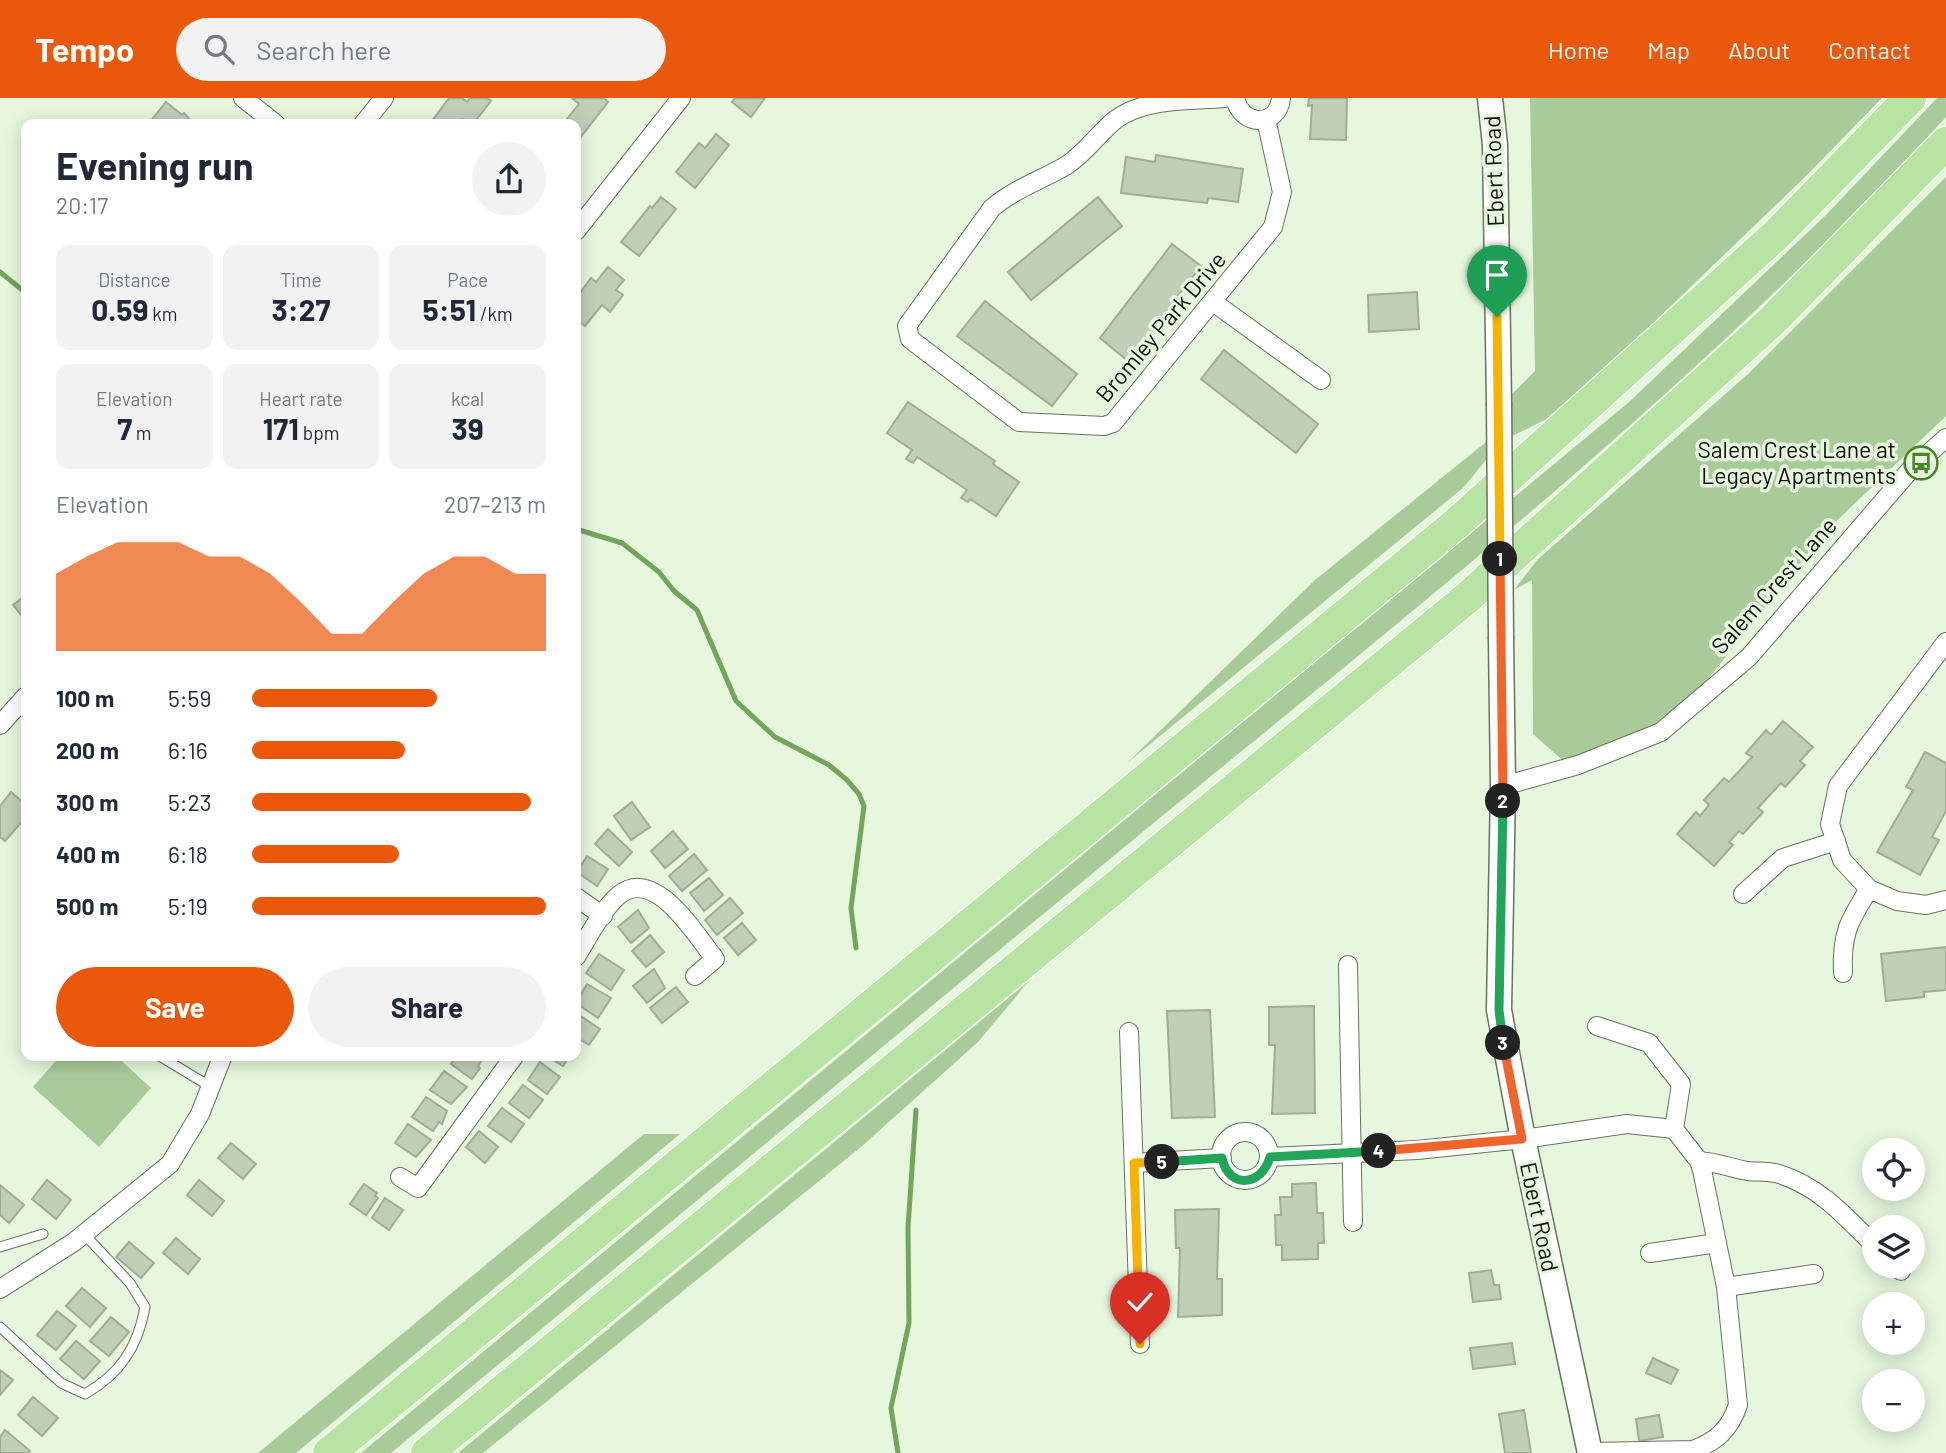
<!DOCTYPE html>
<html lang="en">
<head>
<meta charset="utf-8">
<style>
	:root { --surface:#fff; --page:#f2f2f3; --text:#1f2937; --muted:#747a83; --accent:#ea580c }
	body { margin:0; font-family:Barlow,sans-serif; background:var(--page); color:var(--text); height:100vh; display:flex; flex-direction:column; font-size:26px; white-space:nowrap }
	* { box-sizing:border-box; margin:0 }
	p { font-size:23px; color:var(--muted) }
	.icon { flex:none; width:38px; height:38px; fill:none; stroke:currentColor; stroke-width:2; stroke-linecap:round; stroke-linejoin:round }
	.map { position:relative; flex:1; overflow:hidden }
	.side { position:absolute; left:21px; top:21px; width:560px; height:942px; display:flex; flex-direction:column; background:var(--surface); border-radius:14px; box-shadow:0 4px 18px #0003 }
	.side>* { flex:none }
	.buttons { position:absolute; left:1862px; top:1040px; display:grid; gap:14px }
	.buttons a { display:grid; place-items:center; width:63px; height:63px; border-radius:50%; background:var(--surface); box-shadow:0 4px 18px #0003; font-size:35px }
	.pin { position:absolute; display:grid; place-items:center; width:60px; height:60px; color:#fff; margin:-72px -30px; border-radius:50% 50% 50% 0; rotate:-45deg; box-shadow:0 0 7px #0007 }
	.pin .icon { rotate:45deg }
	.km { position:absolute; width:35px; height:35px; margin:-18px; border-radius:50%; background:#222; color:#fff; font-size:19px; line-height:35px; text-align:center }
	.round { display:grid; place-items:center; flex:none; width:74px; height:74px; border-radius:37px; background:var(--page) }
	.head { display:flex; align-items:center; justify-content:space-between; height:119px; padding:0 35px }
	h1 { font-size:38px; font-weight:700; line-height:52px }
	.metrics { display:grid; grid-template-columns:repeat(3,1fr); gap:10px; height:119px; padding:7px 35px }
	.metrics div { display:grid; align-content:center; border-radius:14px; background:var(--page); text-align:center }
	.metrics b { font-size:30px; font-weight:700 }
	.metrics small { font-size:19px; font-weight:400 }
	.metrics p { font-size:19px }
	.chart { height:196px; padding:14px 35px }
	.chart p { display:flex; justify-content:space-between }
	.chart svg { width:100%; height:126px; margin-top:7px; fill:var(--accent); opacity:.7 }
	.cta { display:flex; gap:14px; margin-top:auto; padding:14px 35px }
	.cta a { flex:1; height:80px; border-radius:42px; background:var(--accent); color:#fff; font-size:28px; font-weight:700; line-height:80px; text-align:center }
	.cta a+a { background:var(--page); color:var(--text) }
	ul { padding:0 35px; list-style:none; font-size:23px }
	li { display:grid; grid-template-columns:112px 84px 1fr; align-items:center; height:52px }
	li i { height:18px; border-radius:9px; background:var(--accent) }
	header { display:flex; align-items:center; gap:42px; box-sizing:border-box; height:98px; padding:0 35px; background:var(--accent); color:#fff }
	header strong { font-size:33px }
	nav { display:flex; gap:38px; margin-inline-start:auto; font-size:24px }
	.search { width:490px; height:63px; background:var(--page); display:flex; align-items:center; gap:18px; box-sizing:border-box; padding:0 24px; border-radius:38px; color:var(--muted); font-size:26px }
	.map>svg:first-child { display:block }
	.green { fill:#a9cb9a }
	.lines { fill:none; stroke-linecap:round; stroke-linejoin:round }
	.stream { stroke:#73a55a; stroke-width:5 }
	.building { fill:#bfcfb8; stroke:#9eae97; stroke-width:2 }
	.lane-casing { stroke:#65745e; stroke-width:11 }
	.street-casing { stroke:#65745e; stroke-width:20 }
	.secondary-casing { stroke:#65745e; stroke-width:27 }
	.highway-casing { stroke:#fff; stroke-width:34 }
	.lane { stroke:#fff; stroke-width:9 }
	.street { stroke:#fff; stroke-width:18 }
	.secondary { stroke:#fff; stroke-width:24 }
	.highway { stroke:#b7e4a3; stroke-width:32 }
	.secondary-bridge-casing { stroke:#65745e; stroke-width:27; stroke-linecap:butt }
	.secondary-bridge { stroke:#fff; stroke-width:24 }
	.split-1-casing { stroke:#fff; stroke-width:14 }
	.split-2-casing { stroke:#fff; stroke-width:14 }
	.split-3-casing { stroke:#fff; stroke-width:14 }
	.split-4-casing { stroke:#fff; stroke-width:14 }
	.split-5-casing { stroke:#fff; stroke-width:14 }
	.split-6-casing { stroke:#fff; stroke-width:14 }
	.split-1 { stroke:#f5b400; stroke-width:9 }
	.split-2 { stroke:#f0652b; stroke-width:9 }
	.split-3 { stroke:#22a559; stroke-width:9 }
	.split-4 { stroke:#f0652b; stroke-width:9 }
	.split-5 { stroke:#22a559; stroke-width:9 }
	.split-6 { stroke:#f5b400; stroke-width:9 }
	.labels { text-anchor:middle; stroke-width:7; stroke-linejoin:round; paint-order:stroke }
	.street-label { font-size:23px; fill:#0b1109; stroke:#e6f7de }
	.poi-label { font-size:23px; fill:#0b1109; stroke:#e6f7de; text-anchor:end }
</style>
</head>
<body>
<header>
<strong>Tempo</strong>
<div class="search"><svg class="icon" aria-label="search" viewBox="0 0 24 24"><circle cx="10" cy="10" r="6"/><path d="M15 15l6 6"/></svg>Search here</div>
<nav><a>Home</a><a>Map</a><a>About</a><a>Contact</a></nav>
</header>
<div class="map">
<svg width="1946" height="1355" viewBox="0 0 1946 1355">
	<rect width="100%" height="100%" fill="#e6f7de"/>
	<g class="green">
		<path d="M1530,0H1882L1807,77L1622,255L1545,322L1512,338L1510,298L1535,273Z"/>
		<path d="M1937,0H1946V19C1714,273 1444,488 1178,705C915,921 654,1139 391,1355H361L1629,304L1826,117Z"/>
		<path d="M1946,79V318L1827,432L1696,596L1632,654L1584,674L1560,660L1533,636L1532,482L1514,492L1537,462L1748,276Z"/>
		<path d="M1486,344V362L1463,390L1127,665L1315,482Z"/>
		<path d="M1029,883L978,944L861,1049L483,1355H458Z"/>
		<path d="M61,957H115L151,990L99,1049L33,989Z"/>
		<path d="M644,1036H680L296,1355H258Z"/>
	</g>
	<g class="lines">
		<g class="stream">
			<path d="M0,174L26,195"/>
			<path d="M576,431L622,445L659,474L674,493L697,512L736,603L775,639L829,667L847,682L859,696L864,708L851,810L856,850"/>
			<path d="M898,1355L891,1310L909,1225L908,1129L916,1012"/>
		</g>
	</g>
	<g class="building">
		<path d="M449,0H462L467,4L470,0H487L491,3L473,26L463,21L459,26H437L432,23Z"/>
		<path d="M572,0H604L608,4L576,45V26H563L579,6Z"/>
		<path d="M735,0H765L751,19L732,4Z"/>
		<path d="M1309,0H1347L1346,42L1310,41L1312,7L1308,8Z"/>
		<path d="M166,4L182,17L184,15L194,26H154L150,24Z"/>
		<path d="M716,36L729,47L695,90L676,74L699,45L705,50Z"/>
		<path d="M1156,57L1243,71L1238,104L1208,100L1207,105L1121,95L1126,59L1155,64Z"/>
		<path d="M661,99L676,111L639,158L621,144L650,108L652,110Z"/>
		<path d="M1098,99L1122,128L1031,202L1008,174Z"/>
		<path d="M1172,146L1201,168L1128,263L1100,240Z"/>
		<path d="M608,169L624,182L616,192L623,197L610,214L602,207L585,228L576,221V200L591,180L596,184Z"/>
		<path d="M1417,194L1419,231L1369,234L1368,197Z"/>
		<path d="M985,203L1077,276L1052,308L957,238Z"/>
		<path d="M1224,252L1318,326L1296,355L1201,281Z"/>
		<path d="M908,304L995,363L993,366L1019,384L996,418L970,401L968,404L961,400L967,392L917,359L913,365L906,361L912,352L887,335Z"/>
		<path d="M26,497V523L13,507Z"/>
		<path d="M1783,623L1813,649L1800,663L1805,667L1785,689L1781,685L1758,710L1763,714L1743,736L1739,733L1729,744L1733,747L1714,768L1677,736L1696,714L1700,718L1709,707L1704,702L1724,680L1729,684L1752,659L1746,655L1766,632L1771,637Z"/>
		<path d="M1925,654L1946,665V713L1932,739L1939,742L1920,777L1877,754L1913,692L1906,689Z"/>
		<path d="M11,694L26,707V719L5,743L0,739V708Z"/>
		<path d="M632,704L650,729L631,742L614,718Z"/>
		<path d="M608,731L632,754L619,768L595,746Z"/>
		<path d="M673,733L688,751L665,770L651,753Z"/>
		<path d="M694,756L707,772L682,793L669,778Z"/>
		<path d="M587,758L608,771L597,788L577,774Z"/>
		<path d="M709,780L723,797L704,813L690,795Z"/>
		<path d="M730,800L743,815L717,837L705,822Z"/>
		<path d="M638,812L649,830L631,845L618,829Z"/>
		<path d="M742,825L756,842L738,857L724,840Z"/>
		<path d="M650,837L664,854L646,869L632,853Z"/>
		<path d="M1946,849V892L1924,894V899L1886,903L1881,856Z"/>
		<path d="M599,856L624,872L611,892L586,875Z"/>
		<path d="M654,871L665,890L647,905L633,888Z"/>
		<path d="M587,886L611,900L598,920L576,905Z"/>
		<path d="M676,889L688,904L662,925L650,910Z"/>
		<path d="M1314,908L1315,1015L1272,1016L1275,947H1269V909Z"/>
		<path d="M1210,912L1215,1019L1172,1020L1167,913Z"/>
		<path d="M576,915L600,931L589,947L576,939Z"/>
		<path d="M457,957H475L482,962L478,968L480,970L472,981L451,966Z"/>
		<path d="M546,957H570L563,968Z"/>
		<path d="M540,964L560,979L547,996L528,982Z"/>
		<path d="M444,973L467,989L451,1006L430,992Z"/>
		<path d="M523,987L543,1002L529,1020L509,1005Z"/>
		<path d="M426,999L447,1013L442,1026L439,1024L433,1033L412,1019Z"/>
		<path d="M502,1010L524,1026L511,1044L488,1028Z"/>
		<path d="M408,1026L431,1042L416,1059L395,1045Z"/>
		<path d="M479,1033L498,1049L485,1065L466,1049Z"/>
		<path d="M231,1045L256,1066L243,1081L218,1060Z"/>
		<path d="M47,1082L71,1102L56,1121L32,1101Z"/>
		<path d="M199,1082L224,1103L212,1118L187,1097Z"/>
		<path d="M1316,1085L1317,1115H1323L1324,1145H1318V1161L1282,1162V1147H1276L1275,1117H1281L1280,1099H1292V1086Z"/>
		<path d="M364,1086L377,1095L375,1098L378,1100L366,1117L350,1106Z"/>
		<path d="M0,1087L24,1107L9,1125L0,1117Z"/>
		<path d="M385,1100L403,1112L389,1132L372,1120Z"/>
		<path d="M1219,1111L1217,1181H1222V1217L1178,1219L1180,1150H1176L1175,1112Z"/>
		<path d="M176,1140L200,1161L188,1176L163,1155Z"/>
		<path d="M129,1144L154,1165L141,1180L116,1159Z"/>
		<path d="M1491,1172L1494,1187H1499L1501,1201L1473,1204L1469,1175Z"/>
		<path d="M82,1190L106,1210L90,1229L66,1208Z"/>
		<path d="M57,1213L76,1228L56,1252L37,1237Z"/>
		<path d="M111,1219L129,1234L109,1258L90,1243Z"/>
		<path d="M76,1243L100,1263L84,1281L60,1261Z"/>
		<path d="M1512,1245L1515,1266L1473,1271L1470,1250Z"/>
		<path d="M1653,1260L1678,1272L1671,1286L1646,1275Z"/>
		<path d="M0,1272L13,1282L0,1297Z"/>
		<path d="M33,1299L58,1320L42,1338L18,1317Z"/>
		<path d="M1524,1312L1531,1355H1505L1499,1316Z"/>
		<path d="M1659,1317L1663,1339L1639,1343L1636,1321Z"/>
		<path d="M5,1332L30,1353L29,1355H0V1339Z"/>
	</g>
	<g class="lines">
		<defs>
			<g id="lane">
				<path d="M158,957L211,989"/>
				<path d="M0,1149L43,1136"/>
				<path d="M0,1229L61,1285L85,1296C120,1276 138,1249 145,1209L130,1185L84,1136"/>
			</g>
			<g id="street">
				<path d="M243,0L276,26"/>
				<path d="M1225,0C1191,3 1143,0 1115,22C1098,36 1085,55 1067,67C1042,82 1014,91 992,110L907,228L910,241L1019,324L1104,328L1113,325L1273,129L1282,94L1266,21"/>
				<path d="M1235,0C1241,29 1278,30 1281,0"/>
				<path d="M363,26L384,0"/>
				<path d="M576,133L681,0"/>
				<path d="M1213,204L1321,282"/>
				<path d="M1946,544L1838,688L1830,726L1842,762L1869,791L1897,803L1926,807L1946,802"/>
				<path d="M0,627L26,598"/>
				<path d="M1503,688L1578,667L1661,634L1749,559L1911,371L1946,340"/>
				<path d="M1743,796L1783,760L1836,743"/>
				<path d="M576,799L603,818"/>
				<path d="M576,859C587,841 603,810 619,797C655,768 695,836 715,861L695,878"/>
				<path d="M1348,867L1353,1124"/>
				<path d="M1843,875C1841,836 1849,823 1869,791"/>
				<path d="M1597,928L1649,945L1681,986L1674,1031"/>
				<path d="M1129,934L1140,1246"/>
				<circle cx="1245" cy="1058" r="24"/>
				<path d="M1270,1059L1417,1052L1523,1041L1627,1026L1674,1031L1699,1063L1702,1072L1726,1189L1738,1307C1730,1331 1716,1344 1693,1352L1590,1354"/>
				<path d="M1699,1063C1716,1064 1731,1070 1747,1073C1757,1074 1769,1073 1779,1076C1819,1088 1846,1119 1874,1147"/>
				<path d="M1134,1065L1222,1060"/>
				<path d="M400,1079L418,1090L515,957"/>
				<path d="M1650,1155L1717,1145"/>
				<path d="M1895,1167L1901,1173"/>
				<path d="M1726,1189L1814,1176"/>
				<path d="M0,1191L74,1144L170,1066L200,1016L223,957"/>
			</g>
			<g id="secondary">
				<path d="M1490,0L1495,47L1499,305"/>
				<path d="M1501,541L1503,688L1499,912L1523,1041L1590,1355"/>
			</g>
			<g id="highway">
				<path d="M329,1355L1457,425L1776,137L1910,0"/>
				<path d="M427,1355L1467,500L1774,221L1946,45"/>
			</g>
		</defs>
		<use href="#lane" class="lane-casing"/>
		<use href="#street" class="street-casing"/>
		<use href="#secondary" class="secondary-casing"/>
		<use href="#highway" class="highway-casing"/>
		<use href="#lane" class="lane"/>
		<use href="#street" class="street"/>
		<use href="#secondary" class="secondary"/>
		<use href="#highway" class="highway"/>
		<defs>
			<path id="secondary-bridge" d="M1499,305L1501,541"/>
		</defs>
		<use href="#secondary-bridge" class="secondary-bridge-casing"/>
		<use href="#secondary-bridge" class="secondary-bridge"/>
	</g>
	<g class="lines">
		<defs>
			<path id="split-1" d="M1497,219L1500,461"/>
			<path id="split-2" d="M1500,461L1503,703"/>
			<path id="split-3" d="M1503,703L1499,912L1503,945"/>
			<path id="split-4" d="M1379,1053L1522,1041L1503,945"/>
			<path id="split-5" d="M1162,1064L1222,1060C1229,1092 1262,1088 1270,1059L1379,1053"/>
			<path id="split-6" d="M1140,1246L1134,1065L1162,1064"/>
		</defs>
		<use href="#split-1" class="split-1-casing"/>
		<use href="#split-2" class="split-2-casing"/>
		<use href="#split-3" class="split-3-casing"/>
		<use href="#split-4" class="split-4-casing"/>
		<use href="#split-5" class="split-5-casing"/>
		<use href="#split-6" class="split-6-casing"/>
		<use href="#split-1" class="split-1"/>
		<use href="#split-2" class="split-2"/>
		<use href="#split-3" class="split-3"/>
		<use href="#split-4" class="split-4"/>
		<use href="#split-5" class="split-5"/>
		<use href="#split-6" class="split-6"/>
	</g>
	<defs>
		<symbol id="bus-ring" viewBox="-11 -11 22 22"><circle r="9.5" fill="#e6f7de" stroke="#488524" stroke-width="1.5"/><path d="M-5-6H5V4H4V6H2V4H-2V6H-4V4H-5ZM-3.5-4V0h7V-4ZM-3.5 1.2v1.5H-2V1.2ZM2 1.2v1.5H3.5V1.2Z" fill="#488524"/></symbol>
	</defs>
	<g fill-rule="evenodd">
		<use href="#bus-ring" x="1902" y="346" width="38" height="38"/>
	</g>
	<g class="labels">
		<g class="street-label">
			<text transform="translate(1494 73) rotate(-92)" y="8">Ebert Road</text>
			<text transform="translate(1161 229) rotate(-50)" y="8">Bromley Park Drive</text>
			<text transform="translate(1774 488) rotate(-48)" y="8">Salem Crest Lane</text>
			<text transform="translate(1539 1119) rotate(78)" y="8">Ebert Road</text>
		</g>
		<g class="poi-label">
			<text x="1896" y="360">Salem Crest Lane at<tspan x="1896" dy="26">Legacy Apartments</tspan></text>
		</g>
	</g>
</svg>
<div class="buttons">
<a><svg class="icon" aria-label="locate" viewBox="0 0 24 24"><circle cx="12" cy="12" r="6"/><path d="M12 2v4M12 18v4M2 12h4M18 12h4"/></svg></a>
<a><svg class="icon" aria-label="layers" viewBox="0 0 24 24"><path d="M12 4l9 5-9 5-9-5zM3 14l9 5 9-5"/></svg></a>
<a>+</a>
<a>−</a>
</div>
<div class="pin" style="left:1497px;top:219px;background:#1e9e55"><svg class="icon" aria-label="arrive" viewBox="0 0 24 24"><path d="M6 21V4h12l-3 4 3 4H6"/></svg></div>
<div class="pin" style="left:1140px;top:1246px;background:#d93025"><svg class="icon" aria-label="check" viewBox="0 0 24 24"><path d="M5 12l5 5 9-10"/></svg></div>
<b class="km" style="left:1500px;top:461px">1</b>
<b class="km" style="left:1503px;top:703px">2</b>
<b class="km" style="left:1503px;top:945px">3</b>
<b class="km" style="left:1379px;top:1053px">4</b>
<b class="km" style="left:1162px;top:1064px">5</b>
<section class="side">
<div class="head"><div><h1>Evening run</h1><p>20:17</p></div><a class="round"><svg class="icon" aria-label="share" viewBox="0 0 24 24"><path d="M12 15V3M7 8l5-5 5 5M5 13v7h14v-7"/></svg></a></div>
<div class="metrics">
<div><p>Distance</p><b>0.59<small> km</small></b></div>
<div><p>Time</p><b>3:27</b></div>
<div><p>Pace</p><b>5:51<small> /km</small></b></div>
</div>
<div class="metrics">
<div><p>Elevation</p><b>7<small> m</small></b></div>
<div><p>Heart rate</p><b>171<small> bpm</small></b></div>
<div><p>kcal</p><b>39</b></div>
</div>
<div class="chart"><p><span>Elevation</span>207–213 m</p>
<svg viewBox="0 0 160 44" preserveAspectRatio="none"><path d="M0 44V17L10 11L20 6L30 6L40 6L50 11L60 11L70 17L80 27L90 38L100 38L110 27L120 17L130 11L140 11L150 17L160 17V44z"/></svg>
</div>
<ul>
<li><b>100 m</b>5:59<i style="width:63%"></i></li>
<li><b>200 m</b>6:16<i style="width:52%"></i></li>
<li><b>300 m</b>5:23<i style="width:95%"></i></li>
<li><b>400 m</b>6:18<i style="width:50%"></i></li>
<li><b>500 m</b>5:19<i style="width:100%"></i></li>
</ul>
<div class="cta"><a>Save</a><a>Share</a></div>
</section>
</div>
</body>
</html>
